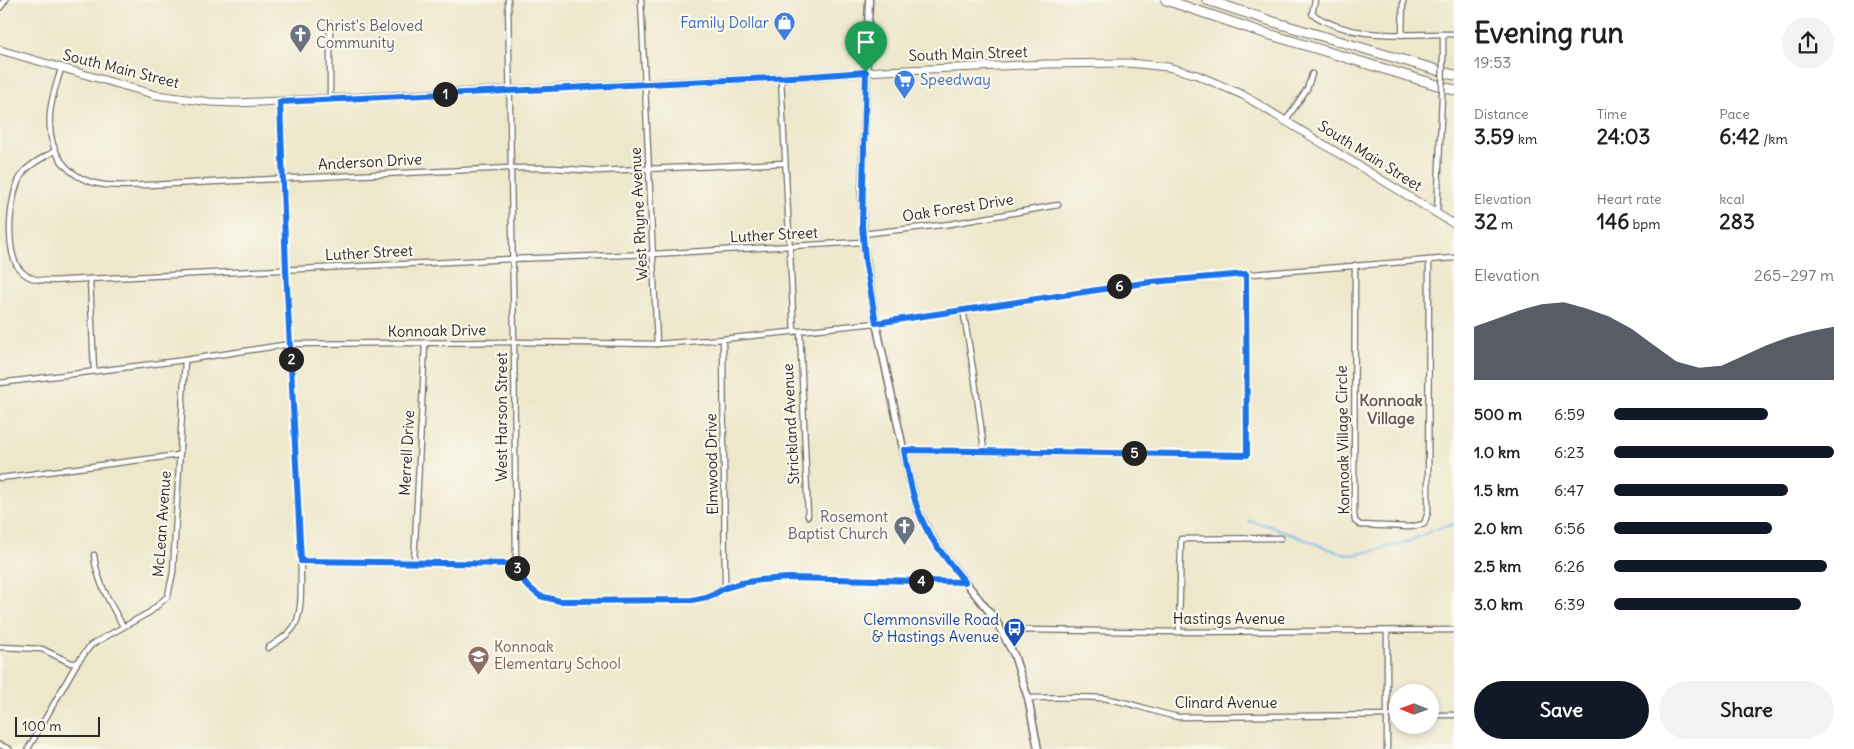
<!DOCTYPE html>
<html lang="en">
<head>
<meta charset="utf-8">
<style>
	:root { --surface:#fff; --page:#f2f2f2; --text:#202124; --muted:#757577; --accent:#111827 }
	body { margin:0; font-family:Delius,sans-serif; background:var(--page); color:var(--text); height:100vh; display:flex; flex-direction:column; font-size:19px; white-space:nowrap }
	* { box-sizing:border-box; margin:0 }
	p { font-size:16px; color:var(--muted) }
	.icon { flex:none; width:28px; height:28px; fill:none; stroke:currentColor; stroke-width:2; stroke-linecap:round; stroke-linejoin:round }
	.map { position:relative; flex:1; overflow:hidden }
	.panel { display:flex; flex-direction:column; background:var(--surface); width:400px }
	.panel>* { flex:none }
	.needle { width:32px; rotate:271deg }
	.controls { position:absolute; left:1389px; top:684px; display:grid; gap:10px }
	.controls a { display:grid; place-items:center; width:50px; height:50px; border-radius:50%; background:var(--surface); box-shadow:0 2px 8px #0003; font-size:25px }
	.scale { position:absolute; left:15px; bottom:12px; width:85px; box-sizing:border-box; padding-left:5px; border:2px solid #2b2b2b; border-top:0; font-size:14px; line-height:18px; white-space:nowrap; color:#2b2b2b; -webkit-text-stroke:4px #fbf7ec; paint-order:stroke }
	.pin { position:absolute; display:grid; place-items:center; width:42px; height:42px; color:#fff; margin:-51px -21px; border-radius:50% 50% 50% 0; rotate:-45deg; box-shadow:0 0 5px #0007 }
	.pin .icon { rotate:45deg }
	.km { position:absolute; width:25px; height:25px; margin:-12px; border-radius:50%; background:#222; color:#fff; font-size:14px; line-height:25px; text-align:center }
	.round { display:grid; place-items:center; flex:none; width:52px; height:52px; border-radius:26px; background:var(--page) }
	.head { display:flex; align-items:center; justify-content:space-between; height:85px; padding:0 20px }
	h1 { font-size:28px; font-weight:700; line-height:38px }
	.metrics { display:grid; grid-template-columns:repeat(3,1fr); gap:8px; height:85px; padding:5px 20px }
	.metrics div { display:grid; align-content:center }
	.metrics b { font-size:21px; font-weight:700 }
	.metrics small { font-size:14px; font-weight:400 }
	.metrics p { font-size:14px }
	.chart { height:140px; padding:10px 20px }
	.chart p { display:flex; justify-content:space-between }
	.chart svg { width:100%; height:90px; margin-top:5px; fill:var(--accent); opacity:.7 }
	.button { display:flex; gap:10px; margin-top:auto; padding:10px 20px }
	.button a { flex:1; height:58px; border-radius:30px; background:var(--accent); color:#fff; font-size:20px; font-weight:700; line-height:58px; text-align:center }
	.button a+a { background:var(--page); color:var(--text) }
	ul { padding:0 20px; list-style:none; font-size:16px }
	li { display:grid; grid-template-columns:80px 60px 1fr; align-items:center; height:38px }
	li i { height:12px; border-radius:6px; background:var(--accent) }
	main { display:flex; flex:1; min-height:0 }
	.map>svg:first-child { display:block }
	.lines { fill:none; stroke-linecap:round; stroke-linejoin:round }
	.stream { stroke:#79b9ed; stroke-width:2 }
	.minor-casing { stroke:#6f6d63; stroke-width:7 }
	.tertiary-casing { stroke:#6f6d63; stroke-width:8 }
	.secondary-casing { stroke:#6f6d63; stroke-width:9 }
	.primary-casing { stroke:#6f6d63; stroke-width:9 }
	.motorway-casing { stroke:#6f6d63; stroke-width:11 }
	.minor { stroke:#fff; stroke-width:4.5 }
	.tertiary { stroke:#fff; stroke-width:5.5 }
	.secondary { stroke:#fff; stroke-width:6 }
	.primary { stroke:#fff; stroke-width:7 }
	.motorway { stroke:#fff; stroke-width:9 }
	.minor-bridge-casing { stroke:#6f6d63; stroke-width:7; stroke-linecap:butt }
	.minor-bridge { stroke:#fff; stroke-width:4.5 }
	.route-casing { stroke:#fff; stroke-width:10 }
	.route { stroke:#1a73e8; stroke-width:6 }
	.labels { text-anchor:middle; stroke-width:4.5; stroke-linejoin:round; paint-order:stroke }
	.shop-label { font-size:15px; fill:#366cbe; stroke:#fbf7ec; text-anchor:end }
	.worship-label { font-size:15px; fill:#5b616d; stroke:#fbf7ec; text-anchor:start }
	.street-label { font-size:15px; fill:#2b2b2b; stroke:#fbf7ec }
	.transit-label { font-size:15px; fill:#164399; stroke:#fbf7ec; text-anchor:end }
	.education-label { font-size:15px; fill:#785e54; stroke:#fbf7ec; text-anchor:start }
	.neighbourhood-label { font-size:16px; font-weight:bold; fill:#6b5956; stroke:#fbf7ec }
</style>
</head>
<body>
<main>
<div class="map">
<svg width="1454" height="749" viewBox="0 0 1454 749">
	<rect width="100%" height="100%" fill="#fbf7ec"/>
	<filter id="ink" filterUnits="userSpaceOnUse"><feTurbulence type="fractalNoise" baseFrequency=".02" numOctaves="2"/><feDisplacementMap in="SourceGraphic" scale="10" xChannelSelector="R" yChannelSelector="G"/><feConvolveMatrix kernelMatrix="1 2 1 2 8 2 1 2 1" color-interpolation-filters="sRGB"/></filter>
	<filter id="wash" filterUnits="userSpaceOnUse"><feTurbulence type="fractalNoise" baseFrequency=".0096" numOctaves="4" result="noise"/><feDisplacementMap in="SourceGraphic" scale="20" xChannelSelector="R" yChannelSelector="G"/><feGaussianBlur stdDeviation="1.12" result="paint"/><feColorMatrix in="noise" values="0 0 0 0 0 0 0 0 0 0 0 0 0 0 0 0 0 1.4 0 .05"/><feComposite in="paint" operator="in"/></filter>
	<g filter="url(#wash)">
		<rect width="100%" height="100%" fill="#ede7cb"/>
		<g class="lines">
			<path class="stream" d="M1248,521L1270,526L1337,552L1354,555L1406,543L1433,530L1454,524"/>
		</g>
	</g>
	<g filter="url(#ink)">
		<g class="lines">
			<defs>
				<g id="minor">
					<path d="M508,0L514,342L516,564L526,585L540,596L560,601L692,600L711,596L725,588L742,583L760,580L788,578L965,582"/>
					<path d="M641,0L657,344"/>
					<path d="M1315,0L1312,14C1355,42 1406,33 1454,34"/>
					<path d="M1402,35L1403,0"/>
					<path d="M1443,60V34"/>
					<path d="M61,69C57,83 51,98 50,114C47,151 66,180 105,185C119,186 134,186 148,185L510,168H553L597,171L785,163"/>
					<path d="M781,78L794,332"/>
					<path d="M330,99V24"/>
					<path d="M1286,120L1307,89L1312,74"/>
					<path d="M54,151C44,158 30,163 23,173C9,191 3,256 22,272C34,283 52,281 67,280L511,259L653,254L863,242"/>
					<path d="M1437,214L1442,95"/>
					<path d="M862,234L950,224L1058,205"/>
					<path d="M1355,265L1354,514L1355,521L1360,525L1410,527L1424,524L1428,512L1429,260"/>
					<path d="M90,279L94,371"/>
					<path d="M963,309L975,381L984,450"/>
					<path d="M800,331L808,516"/>
					<path d="M723,339L725,588"/>
					<path d="M0,383L185,360L290,344L514,342L657,344L723,339L876,323L1151,282L1454,258"/>
					<path d="M904,451L1247,455L1246,274"/>
					<path d="M0,478L179,455"/>
					<path d="M94,555C97,582 110,603 123,626"/>
					<path d="M301,561L516,564"/>
					<path d="M414,563L425,344"/>
					<path d="M1387,631V749"/>
					<path d="M1179,632L1181,539L1281,538"/>
					<path d="M1005,637L1013,632L1025,630L1179,632L1454,630"/>
					<path d="M0,647L42,649L71,663H77"/>
					<path d="M268,648C276,642 287,637 293,628C304,614 300,579 301,561L286,269L280,102"/>
					<path d="M1028,698C1052,698 1078,696 1102,698C1128,701 1152,712 1178,717L1398,715"/>
					<path d="M1430,715H1454"/>
					<path d="M0,745L9,749"/>
					<path d="M28,749L77,663L91,645L150,612L168,596L173,572L185,360"/>
				</g>
				<path id="tertiary" d="M0,7L5,0"/>
				<path id="secondary" d="M869,0L862,194L863,242L876,323L909,476L917,508L929,533L943,554L995,619L1014,655L1028,698L1038,749"/>
				<path id="primary" d="M0,50L156,95L210,102L236,103L811,76L882,71L1047,64L1129,63L1168,67L1197,75L1243,95L1454,224"/>
				<g id="motorway">
					<path d="M1166,0L1258,31L1454,90"/>
					<path d="M1207,0L1274,22L1454,75"/>
				</g>
			</defs>
			<use href="#minor" class="minor-casing"/>
			<use href="#tertiary" class="tertiary-casing"/>
			<use href="#secondary" class="secondary-casing"/>
			<use href="#primary" class="primary-casing"/>
			<use href="#motorway" class="motorway-casing"/>
			<use href="#minor" class="minor"/>
			<use href="#tertiary" class="tertiary"/>
			<use href="#secondary" class="secondary"/>
			<use href="#primary" class="primary"/>
			<use href="#motorway" class="motorway"/>
			<defs>
				<path id="minor-bridge" d="M1442,95L1443,60"/>
			</defs>
			<use href="#minor-bridge" class="minor-bridge-casing"/>
			<use href="#minor-bridge" class="minor-bridge"/>
		</g>
	</g>
	<g class="lines" filter="url(#ink)">
		<defs>
			<path id="route" d="M866,72L862,225L865,259L876,323L1151,282L1246,274L1247,455L904,450C909,478 914,507 928,532C938,550 952,566 965,582L788,578L760,580L742,583L725,588L711,596L692,600L560,601L540,596L526,585L516,564L301,561L286,269L280,102L811,76Z"/>
		</defs>
		<use href="#route" class="route-casing"/>
		<use href="#route" class="route"/>
	</g>
	<defs>
		<symbol id="shop-pin" viewBox="-11 -11 22 30"><path d="M0 17L-7.5 6A9.5 9.5 0 1 1 7.5 6Z" fill="#3f7fe0" stroke="#fbf7ec"/><path d="M-5-2.5h2.3a2.7 3.5 0 0 1 5.4 0H5L5.5 6h-11ZM-1.5-2.5h3a1.5 2.3 0 0 0-3 0Z" fill="#fff"/></symbol>
		<symbol id="church-pin" viewBox="-11 -11 22 30"><path d="M0 17L-7.5 6A9.5 9.5 0 1 1 7.5 6Z" fill="#6b7280" stroke="#fbf7ec"/><path d="M-1.2-6h2.4v3.5h3.3v2.4h-3.3V6h-2.4V-.1h-3.3v-2.4h3.3Z" fill="#fff"/></symbol>
		<symbol id="supermarket-pin" viewBox="-11 -11 22 30"><path d="M0 17L-7.5 6A9.5 9.5 0 1 1 7.5 6Z" fill="#3f7fe0" stroke="#fbf7ec"/><path d="M-6-5.5h2.5l.6 2H6L4.5 2H-2.5L-4.4-4H-6ZM-1.5 3.2a1.3 1.3 0 1 0 .1 0ZM3 3.2a1.3 1.3 0 1 0 .1 0Z" fill="#fff"/></symbol>
		<symbol id="bus-pin" viewBox="-11 -11 22 30"><path d="M0 17L-7.5 6A9.5 9.5 0 1 1 7.5 6Z" fill="#1a4fb4" stroke="#fbf7ec"/><path d="M-5-6H5V4H4V6H2V4H-2V6H-4V4H-5ZM-3.5-4V0h7V-4ZM-3.5 1.2v1.5H-2V1.2ZM2 1.2v1.5H3.5V1.2Z" fill="#fff"/></symbol>
		<symbol id="school-pin" viewBox="-11 -11 22 30"><path d="M0 17L-7.5 6A9.5 9.5 0 1 1 7.5 6Z" fill="#8d6e63" stroke="#fbf7ec"/><path d="M0-5L7-2L0 1L-7-2ZM-4 1L0 2.5L4 1V4Q0 6-4 4Z" fill="#fff"/></symbol>
	</defs>
	<g fill-rule="evenodd">
		<use href="#shop-pin" x="772" y="10" width="25" height="34"/>
		<use href="#church-pin" x="288" y="22" width="25" height="34"/>
		<use href="#supermarket-pin" x="892" y="68" width="25" height="34"/>
		<use href="#church-pin" x="892" y="514" width="25" height="34"/>
		<use href="#bus-pin" x="1002" y="616" width="25" height="34"/>
		<use href="#school-pin" x="466" y="644" width="25" height="34"/>
	</g>
	<g class="labels">
		<g class="shop-label">
			<text x="769" y="28">Family Dollar</text>
			<text x="920" y="85" text-anchor="start">Speedway</text>
		</g>
		<g class="worship-label">
			<text x="316" y="31">Christ's Beloved<tspan x="316" dy="17">Community</tspan></text>
			<text x="888" y="522" text-anchor="end">Rosemont<tspan x="888" dy="17">Baptist Church</tspan></text>
		</g>
		<g class="street-label">
			<text transform="translate(968 54) rotate(-2)" y="5">South Main Street</text>
			<text transform="translate(121 69) rotate(14)" y="5">South Main Street</text>
			<text transform="translate(1370 156) rotate(32)" y="5">South Main Street</text>
			<text transform="translate(370 162) rotate(-3)" y="5">Anderson Drive</text>
			<text transform="translate(958 208) rotate(-9)" y="5">Oak Forest Drive</text>
			<text transform="translate(639 214) rotate(-93)" y="5">West Rhyne Avenue</text>
			<text transform="translate(774 235) rotate(-3)" y="5">Luther Street</text>
			<text transform="translate(369 253) rotate(-3)" y="5">Luther Street</text>
			<text transform="translate(437 331) rotate(-1)" y="5">Konnoak Drive</text>
			<text transform="translate(502 417) rotate(-90)" y="5">West Harson Street</text>
			<text transform="translate(791 424) rotate(-93)" y="5">Strickland Avenue</text>
			<text transform="translate(1343 440) rotate(-91)" y="5">Konnoak Village Circle</text>
			<text transform="translate(407 453) rotate(-87)" y="5">Merrell Drive</text>
			<text transform="translate(712 464) rotate(-91)" y="5">Elmwood Drive</text>
			<text transform="translate(162 524) rotate(-86)" y="5">McLean Avenue</text>
			<text x="1229" y="624">Hastings Avenue</text>
			<text x="1226" y="708">Clinard Avenue</text>
		</g>
		<g class="transit-label">
			<text x="999" y="625">Clemmonsville Road<tspan x="999" dy="17">&amp; Hastings Avenue</tspan></text>
		</g>
		<g class="education-label">
			<text x="494" y="652">Konnoak<tspan x="494" dy="17">Elementary School</tspan></text>
		</g>
		<g class="neighbourhood-label">
			<text x="1391" y="406">Konnoak<tspan x="1391" dy="18">Village</tspan></text>
		</g>
	</g>
</svg>
<div class="controls">
<a><svg class="needle" viewBox="-14 -14 28 28"><path d="M0-13l5 13h-10z" fill="#e53935"/><path d="M0 13l5-13h-10z" fill="#757577"/></svg></a>
</div>
<div class="scale">100 m</div>
<div class="pin" style="left:866px;top:72px;background:#1e9e55"><svg class="icon" aria-label="arrive" viewBox="0 0 24 24"><path d="M6 21V4h12l-3 4 3 4H6"/></svg></div>
<b class="km" style="left:445px;top:94px">1</b>
<b class="km" style="left:291px;top:359px">2</b>
<b class="km" style="left:517px;top:568px">3</b>
<b class="km" style="left:921px;top:581px">4</b>
<b class="km" style="left:1134px;top:453px">5</b>
<b class="km" style="left:1119px;top:286px">6</b>
</div>
<section class="panel">
<div class="head"><div><h1>Evening run</h1><p>19:53</p></div><a class="round"><svg class="icon" aria-label="share" viewBox="0 0 24 24"><path d="M12 15V3M7 8l5-5 5 5M5 13v7h14v-7"/></svg></a></div>
<div class="metrics">
<div><p>Distance</p><b>3.59<small> km</small></b></div>
<div><p>Time</p><b>24:03</b></div>
<div><p>Pace</p><b>6:42<small> /km</small></b></div>
</div>
<div class="metrics">
<div><p>Elevation</p><b>32<small> m</small></b></div>
<div><p>Heart rate</p><b>146<small> bpm</small></b></div>
<div><p>kcal</p><b>283</b></div>
</div>
<div class="chart"><p><span>Elevation</span>265–297 m</p>
<svg viewBox="0 0 160 44" preserveAspectRatio="none"><path d="M0 44V18L10 14L20 10L30 7L40 6L50 9L60 13L70 19L80 27L90 35L100 38L110 37L120 32L130 27L140 23L150 20L160 18V44z"/></svg>
</div>
<ul>
<li><b>500 m</b>6:59<i style="width:70%"></i></li>
<li><b>1.0 km</b>6:23<i style="width:100%"></i></li>
<li><b>1.5 km</b>6:47<i style="width:79%"></i></li>
<li><b>2.0 km</b>6:56<i style="width:72%"></i></li>
<li><b>2.5 km</b>6:26<i style="width:97%"></i></li>
<li><b>3.0 km</b>6:39<i style="width:85%"></i></li>
</ul>
<div class="button"><a>Save</a><a>Share</a></div>
</section>
</main>
</body>
</html>
